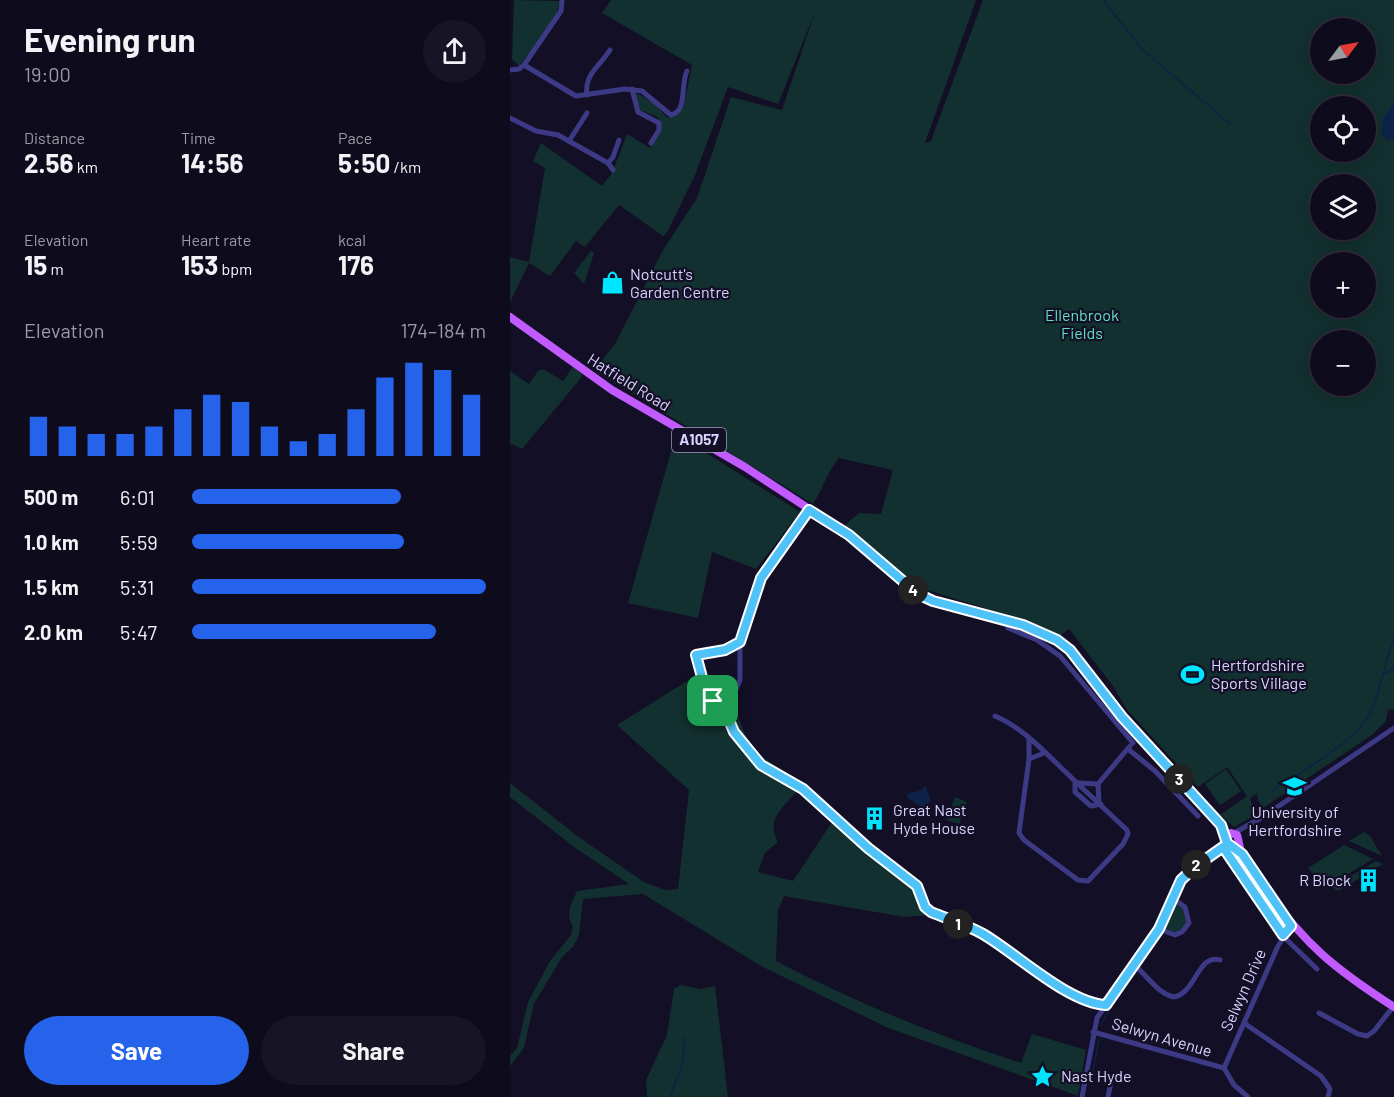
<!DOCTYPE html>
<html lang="en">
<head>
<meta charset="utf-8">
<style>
	:root { --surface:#0e0b1c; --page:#171425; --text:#f1f3f6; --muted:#9b9ba3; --line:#2e2b3b; --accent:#2563eb }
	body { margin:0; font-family:Barlow,sans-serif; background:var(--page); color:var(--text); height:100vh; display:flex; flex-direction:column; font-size:22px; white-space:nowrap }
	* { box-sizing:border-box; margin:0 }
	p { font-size:20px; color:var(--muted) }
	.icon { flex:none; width:33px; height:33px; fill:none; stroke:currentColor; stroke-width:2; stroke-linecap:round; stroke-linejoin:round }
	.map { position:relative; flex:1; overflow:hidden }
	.panel { display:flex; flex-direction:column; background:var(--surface); width:510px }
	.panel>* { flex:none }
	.needle { width:39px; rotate:58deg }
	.fabs { position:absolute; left:800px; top:18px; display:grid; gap:12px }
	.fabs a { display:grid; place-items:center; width:66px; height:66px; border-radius:50%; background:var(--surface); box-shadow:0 3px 15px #0003,0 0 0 2px var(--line); font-size:30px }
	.pin { position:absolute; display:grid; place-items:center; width:51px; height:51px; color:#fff; margin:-26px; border-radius:12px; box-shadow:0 3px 9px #0006 }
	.km { position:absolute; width:30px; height:30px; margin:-15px; border-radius:50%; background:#222; color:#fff; font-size:16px; line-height:30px; text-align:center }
	.round { display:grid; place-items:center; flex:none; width:63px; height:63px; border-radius:32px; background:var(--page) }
	.summary { display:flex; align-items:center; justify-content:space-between; height:102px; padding:0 24px }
	h1 { font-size:33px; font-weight:700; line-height:45px }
	.stats { display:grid; grid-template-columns:repeat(3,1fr); gap:9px; height:102px; padding:6px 24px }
	.stats div { display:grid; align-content:center }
	.stats b { font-size:26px; font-weight:700 }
	.stats small { font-size:16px; font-weight:400 }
	.stats p { font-size:16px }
	.chart { height:168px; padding:12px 24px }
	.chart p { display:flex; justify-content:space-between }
	.chart svg { width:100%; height:108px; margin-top:6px; stroke:var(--accent); stroke-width:6 }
	.action { display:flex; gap:12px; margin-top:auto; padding:12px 24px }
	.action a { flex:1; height:69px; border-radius:36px; background:var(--accent); color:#fff; font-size:24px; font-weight:700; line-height:69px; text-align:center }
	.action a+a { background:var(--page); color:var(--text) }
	ul { padding:0 24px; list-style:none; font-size:20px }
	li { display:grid; grid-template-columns:96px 72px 1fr; align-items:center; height:45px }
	li i { height:15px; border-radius:8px; background:var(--accent) }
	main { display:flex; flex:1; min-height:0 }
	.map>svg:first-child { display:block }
	.green { fill:#12302f; fill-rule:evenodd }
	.water { fill:#0c2248 }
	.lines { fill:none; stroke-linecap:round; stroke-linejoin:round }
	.stream { stroke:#0c2248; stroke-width:1.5 }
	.street { stroke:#3d3a85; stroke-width:5 }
	.primary { stroke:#c25bff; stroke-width:8 }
	.route-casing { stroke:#fff; stroke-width:12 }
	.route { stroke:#4fc3f7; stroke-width:8 }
	.labels { text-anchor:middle; stroke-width:4.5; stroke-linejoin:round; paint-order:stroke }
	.shield { fill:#130f26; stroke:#9e99be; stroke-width:1.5 }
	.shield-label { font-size:15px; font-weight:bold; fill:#d9d4ff }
	.poi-label { font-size:16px; fill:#d9d4ff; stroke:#130f26; text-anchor:start }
	.park-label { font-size:16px; fill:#5fe0c0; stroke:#130f26 }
	.street-label { font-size:16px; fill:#d9d4ff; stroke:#130f26 }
</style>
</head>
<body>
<main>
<section class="panel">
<div class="summary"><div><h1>Evening run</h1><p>19:00</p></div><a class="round"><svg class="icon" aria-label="share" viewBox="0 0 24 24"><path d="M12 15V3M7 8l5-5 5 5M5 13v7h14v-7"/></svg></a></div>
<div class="stats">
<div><p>Distance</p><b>2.56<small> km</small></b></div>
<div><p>Time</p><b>14:56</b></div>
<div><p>Pace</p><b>5:50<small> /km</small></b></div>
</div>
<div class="stats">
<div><p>Elevation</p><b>15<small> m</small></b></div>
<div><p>Heart rate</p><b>153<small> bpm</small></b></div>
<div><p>kcal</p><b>176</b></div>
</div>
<div class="chart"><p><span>Elevation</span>174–184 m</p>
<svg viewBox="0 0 160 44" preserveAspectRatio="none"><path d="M5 44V28M15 44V32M25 44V35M35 44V35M45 44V32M55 44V25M65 44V19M75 44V22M85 44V32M95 44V38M105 44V35M115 44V25M125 44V12M135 44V6M145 44V9M155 44V19"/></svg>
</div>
<ul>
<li><b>500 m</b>6:01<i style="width:71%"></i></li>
<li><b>1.0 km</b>5:59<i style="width:72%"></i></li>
<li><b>1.5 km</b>5:31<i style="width:100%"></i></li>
<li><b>2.0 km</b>5:47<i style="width:83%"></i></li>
</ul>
<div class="action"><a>Save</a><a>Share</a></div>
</section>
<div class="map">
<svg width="884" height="1097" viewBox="0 0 884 1097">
	<rect width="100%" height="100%" fill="#130f26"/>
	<g class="green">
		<path d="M4,0L49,1C49,23 22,49 9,66L2,59Z"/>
		<path d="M101,0H466L415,143L421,141L473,0H884V709L878,710L876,721L862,735L753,808L748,800L747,793L740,798L745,815L724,827L710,815L737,796L717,767L688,787L617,710L603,686L559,629L550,636L518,622L411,588L334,526L349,513L371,514L383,470L329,458C317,472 313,489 303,504L84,370L105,344L153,250L187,198L221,97L272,110L305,12L268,104L218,87L185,175L157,233L153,236L109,205L75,247L66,241L40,276L19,263L0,302V257L19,262L35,168L23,161L31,143L92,186L102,173L117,134L140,148L151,130L148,117L130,110L125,95L129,94L143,103L158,118L169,114L174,105L182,65L92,13ZM810,28H855V74H810ZM810,106H855V152H810ZM810,184H855V230H810ZM810,262H855V308H810ZM810,340H855V386H810Z"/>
		<path d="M81,251L84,253L74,284L64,273Z"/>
		<path d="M63,367L72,374L71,378L12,449L0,443V371L19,384L28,371L33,369L53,381Z"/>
		<path d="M166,434L290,512L246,569L202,552L188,618L118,603Z"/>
		<path d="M177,681L190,684L205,717L224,707L239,744L254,758L292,783C281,804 253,815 268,842L255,853L248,872L283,881L324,819L355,850L405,888L420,915L394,917L274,896L268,910L266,961C344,1002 428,1036 511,1063L522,1034L576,1050L568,1096L376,1027L251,966L133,894L73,899L69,935L63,947L52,957L24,1004L14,1048L0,1066V1056L7,1048L18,1002L40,961L61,935L63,927C55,914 61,904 67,891L119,884L64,847L0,797V783L70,838L134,882L155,890L168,889L179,790L107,725Z"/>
		<path d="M716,769L731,791L710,805L695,784Z"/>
		<path d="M445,797L457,802L449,824L437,820Z"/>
		<path d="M854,832L860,836L872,856L839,841Z"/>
		<path d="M834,845L863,859L815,888L798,868Z"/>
		<path d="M866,861L873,864L828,891L822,887Z"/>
		<path d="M662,898L672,904L679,923L669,933L649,929Z"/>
		<path d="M171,985L190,989L205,986L218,1097H137L136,1080L157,1035L164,989Z"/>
	</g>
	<g class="water">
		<path d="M884,102V139L878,140L872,135V121Z"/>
		<path d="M415,785L421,801L413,808L398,798L397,794L412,790Z"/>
	</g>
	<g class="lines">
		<g class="stream">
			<path d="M593,0L632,49L720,124"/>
			<path d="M873,673L879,672L884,666"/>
			<path d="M759,793C789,772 852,740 864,705C872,683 875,660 884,638"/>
			<path d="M722,855L730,860"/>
			<path d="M668,893L681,873"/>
			<path d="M655,929L664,903"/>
			<path d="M648,938L651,933"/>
			<path d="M640,949L646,940"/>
			<path d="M633,958L638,951"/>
			<path d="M618,981L622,975"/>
			<path d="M615,987L617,983"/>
			<path d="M609,995L614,988"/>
			<path d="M605,1001L608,996"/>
			<path d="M591,1025L603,1003"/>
			<path d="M581,1081L589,1039"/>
			<path d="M160,1097L172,1065L175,1037"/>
		</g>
		<g class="street">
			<path d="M14,65L66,96L115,89L132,91L161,115C178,111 170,85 177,71"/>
			<path d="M0,70L9,69L14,65L51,11L52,0"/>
			<path d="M122,89L128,112L149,123V130L141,143"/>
			<path d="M77,95C74,74 90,66 100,50"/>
			<path d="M0,118L26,131L48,135L98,163L103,170"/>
			<path d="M59,141L77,113"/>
			<path d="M98,163L103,157L109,140"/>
			<path d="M299,510L251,578L230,642V680L216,713L224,732L251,765L293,789L358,848L407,886L415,907L421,912C438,919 457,925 473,934C507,954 557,1003 596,1005"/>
			<path d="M497,620L498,628L527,640L550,656L623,743"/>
			<path d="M216,713C198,696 192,679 186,655L215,650L230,642"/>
			<path d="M485,716C516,729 541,759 565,781L567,783L617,830L618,834L613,844L578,881L568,880L514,840L509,833L519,759L534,753"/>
			<path d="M519,740V759"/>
			<path d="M618,749L645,771L688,816"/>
			<path d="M565,781V792L581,806L591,804"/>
			<path d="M568,783L588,784"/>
			<path d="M589,802L588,784L620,746"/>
			<path d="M724,833L751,818L884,728"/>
			<path d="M713,847L777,940L807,969"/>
			<path d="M649,929L665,935L672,932L679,923L675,907L662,898"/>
			<path d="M624,965C637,975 648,994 664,997C686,993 688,953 710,960"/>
			<path d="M809,1013L848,1034L857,1036L864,1031L883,1007"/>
			<path d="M734,1023L811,1076L820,1089L818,1097"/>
			<path d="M583,1032L714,1068"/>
			<path d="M714,1068L768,946L781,926"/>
			<path d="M714,1068L724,1085L738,1097"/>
			<path d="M572,1097L587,1018L649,929L658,906L674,875L719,845"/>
			<path d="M598,1097L602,1077"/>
		</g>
		<g class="primary">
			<path d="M0,317L102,390L235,467L339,535L408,594L423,601L513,625L547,640L560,650L612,717L706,820L717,836V843L732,854"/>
			<path d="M717,836L721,833L727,835C729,841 729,846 731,852C736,864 746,876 754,887C795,945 825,969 884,1007"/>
		</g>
	</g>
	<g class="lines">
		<defs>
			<path id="route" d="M299,510L339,535L408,594L423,601L513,625L547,640L560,650L612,717L711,825L717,843L732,854L781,926L773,935L713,847L686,866L671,880L649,929L596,1005C558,1003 507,954 473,934C457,925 438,919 421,912L415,907L407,886L358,848L293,789L251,765L224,732L216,713L203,701L193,681L186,655L215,650L230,642L251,578Z"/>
		</defs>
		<use href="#route" class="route-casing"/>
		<use href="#route" class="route"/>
	</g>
	<defs>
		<symbol id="shop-bare" viewBox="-9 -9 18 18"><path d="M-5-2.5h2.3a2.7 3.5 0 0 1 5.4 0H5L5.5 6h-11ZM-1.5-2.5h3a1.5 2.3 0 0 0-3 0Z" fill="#00e5ff" stroke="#130f26" stroke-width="2.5" paint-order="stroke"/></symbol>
		<symbol id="stadium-bare" viewBox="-9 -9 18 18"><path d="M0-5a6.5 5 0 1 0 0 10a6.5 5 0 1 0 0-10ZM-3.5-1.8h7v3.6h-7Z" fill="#00e5ff" stroke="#130f26" stroke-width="2.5" paint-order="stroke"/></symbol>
		<symbol id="university-bare" viewBox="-9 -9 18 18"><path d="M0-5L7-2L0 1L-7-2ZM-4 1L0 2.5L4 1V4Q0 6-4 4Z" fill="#00e5ff" stroke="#130f26" stroke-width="2.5" paint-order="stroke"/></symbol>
		<symbol id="building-bare" viewBox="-9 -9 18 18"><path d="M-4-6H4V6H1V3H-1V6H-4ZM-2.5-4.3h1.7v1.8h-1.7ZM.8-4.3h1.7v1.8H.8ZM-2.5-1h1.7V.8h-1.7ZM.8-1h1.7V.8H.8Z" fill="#00e5ff" stroke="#130f26" stroke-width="2.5" paint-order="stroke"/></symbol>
		<symbol id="sight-bare" viewBox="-9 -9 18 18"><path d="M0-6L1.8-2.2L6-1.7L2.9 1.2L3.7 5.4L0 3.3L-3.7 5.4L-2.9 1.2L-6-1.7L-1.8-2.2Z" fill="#00e5ff" stroke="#130f26" stroke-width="2.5" paint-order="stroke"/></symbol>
	</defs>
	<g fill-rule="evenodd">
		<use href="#shop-bare" x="86" y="266" width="33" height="33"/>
		<use href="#stadium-bare" x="666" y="658" width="33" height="33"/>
		<use href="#university-bare" x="768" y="770" width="33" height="33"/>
		<use href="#building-bare" x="348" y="802" width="33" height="33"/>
		<use href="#building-bare" x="842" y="864" width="33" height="33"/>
		<use href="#sight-bare" x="516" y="1060" width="33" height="33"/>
	</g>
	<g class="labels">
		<rect class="shield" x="162" y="428" width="54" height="24" rx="4.5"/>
		<g class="shield-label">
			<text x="189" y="445">A1057</text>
		</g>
		<g class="poi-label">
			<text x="120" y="280">Notcutt's<tspan x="120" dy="18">Garden Centre</tspan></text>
			<text x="701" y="671">Hertfordshire<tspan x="701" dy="18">Sports Village</tspan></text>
			<text x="383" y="816">Great Nast<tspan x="383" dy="18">Hyde House</tspan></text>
			<text x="785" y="818" text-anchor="middle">University of<tspan x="785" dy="18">Hertfordshire</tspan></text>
			<text x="841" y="886" text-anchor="end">R Block</text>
			<text x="551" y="1082">Nast Hyde</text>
		</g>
		<g class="park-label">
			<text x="572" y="321">Ellenbrook<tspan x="572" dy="18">Fields</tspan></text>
		</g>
		<g class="street-label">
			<text transform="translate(119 382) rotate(32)" y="6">Hatfield Road</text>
			<text transform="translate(733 990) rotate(-66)" y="6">Selwyn Drive</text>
			<text transform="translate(652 1037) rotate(16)" y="6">Selwyn Avenue</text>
		</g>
	</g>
</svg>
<div class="fabs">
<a><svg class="needle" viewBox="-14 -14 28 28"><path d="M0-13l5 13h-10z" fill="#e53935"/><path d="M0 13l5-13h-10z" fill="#9b9ba3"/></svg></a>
<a><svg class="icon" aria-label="locate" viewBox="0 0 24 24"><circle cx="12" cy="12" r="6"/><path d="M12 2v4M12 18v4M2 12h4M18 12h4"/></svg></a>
<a><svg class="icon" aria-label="layers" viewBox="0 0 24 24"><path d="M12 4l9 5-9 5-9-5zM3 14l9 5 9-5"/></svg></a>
<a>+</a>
<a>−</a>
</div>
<div class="pin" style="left:203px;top:701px;background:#1e9e55"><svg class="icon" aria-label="arrive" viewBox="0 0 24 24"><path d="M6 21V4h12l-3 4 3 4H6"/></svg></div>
<b class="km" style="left:448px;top:924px">1</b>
<b class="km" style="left:686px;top:865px">2</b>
<b class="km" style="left:669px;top:779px">3</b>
<b class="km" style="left:403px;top:590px">4</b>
</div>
</main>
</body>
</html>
